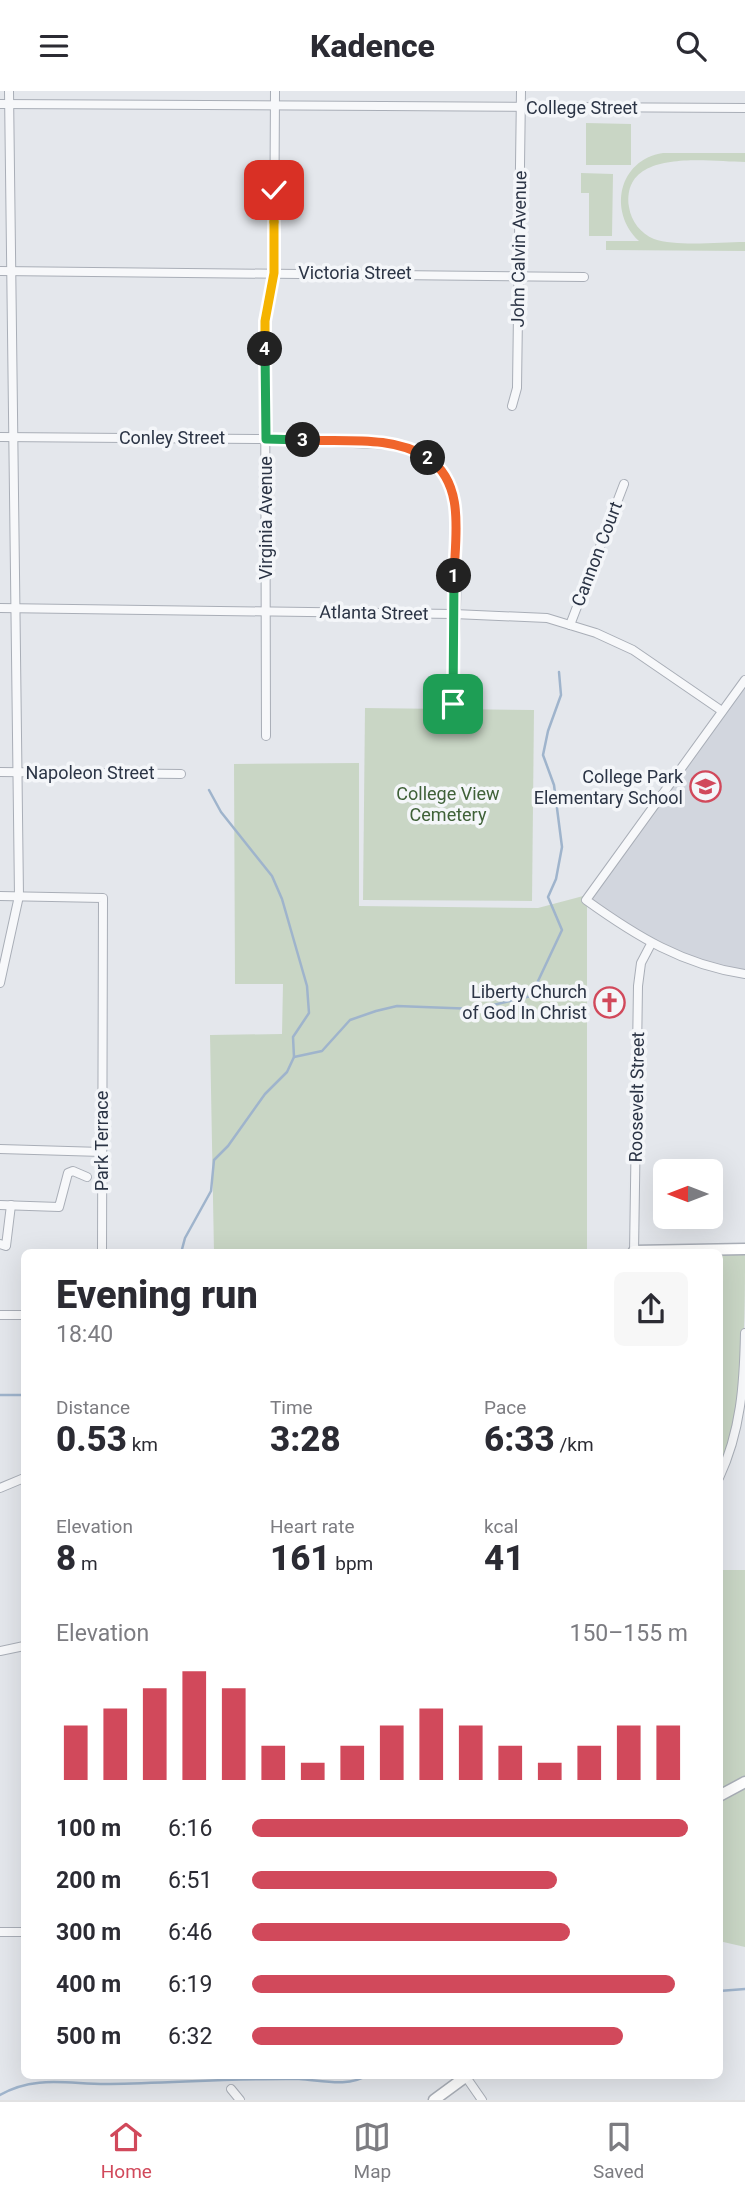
<!DOCTYPE html>
<html lang="en">
<head>
<meta charset="utf-8">
<style>
	:root { --surface:#fff; --page:#f7f7f7; --text:#2b2b33; --muted:#7c7c81; --line:#e1e1e2; --accent:#d1495b }
	body { margin:0; font-family:Roboto,sans-serif; background:var(--page); color:var(--text); height:100vh; display:flex; flex-direction:column; font-size:26px; white-space:nowrap }
	* { box-sizing:border-box; margin:0 }
	p { font-size:23px; color:var(--muted) }
	.icon { flex:none; width:38px; height:38px; fill:none; stroke:currentColor; stroke-width:2; stroke-linecap:round; stroke-linejoin:round }
	.map { position:relative; flex:1; overflow:hidden }
	.panel { position:absolute; left:21px; top:1158px; width:702px; height:830px; display:flex; flex-direction:column; background:var(--surface); border-radius:10px; box-shadow:0 7px 28px #0002 }
	.panel>* { flex:none }
	.needle { width:46px; rotate:270deg }
	.tools { position:absolute; left:653px; top:1068px; display:grid; gap:14px }
	.tools a { display:grid; place-items:center; width:70px; height:70px; border-radius:10px; background:var(--surface); box-shadow:0 7px 28px #0002; font-size:35px }
	.pin { position:absolute; display:grid; place-items:center; width:60px; height:60px; color:#fff; margin:-30px; border-radius:14px; box-shadow:0 4px 10px #0006 }
	.km { position:absolute; width:35px; height:35px; margin:-18px; border-radius:50%; background:#222; color:#fff; font-size:19px; line-height:35px; text-align:center }
	.round { display:grid; place-items:center; flex:none; width:74px; height:74px; border-radius:10px; background:var(--page) }
	.head { display:flex; align-items:center; justify-content:space-between; height:119px; padding:0 35px }
	h1 { font-size:38px; font-weight:800; line-height:52px }
	.stats { display:grid; grid-template-columns:repeat(3,1fr); gap:10px; height:119px; padding:7px 35px }
	.stats div { display:grid; align-content:center }
	.stats b { font-size:35px; font-weight:800 }
	.stats small { font-size:19px; font-weight:400 }
	.stats p { font-size:19px }
	.chart { height:196px; padding:14px 35px }
	.chart p { display:flex; justify-content:space-between }
	.chart svg { width:100%; height:126px; margin-top:7px; stroke:var(--accent); stroke-width:6 }
	ul { padding:0 35px; list-style:none; font-size:23px }
	li { display:grid; grid-template-columns:112px 84px 1fr; align-items:center; height:52px }
	li i { height:18px; border-radius:9px; background:var(--accent) }
	header { display:flex; justify-content:space-between; align-items:center; height:91px; padding:0 35px; background:var(--surface); font-size:32px; font-weight:800 }
	.tabs { display:flex; justify-content:space-around; align-items:center; height:98px; border-top:2px solid var(--line); background:var(--surface); font-size:19px; color:var(--muted) }
	.tabs a { display:grid; justify-items:center; gap:4px }
	.tabs .active { color:var(--accent) }
	.map>svg:first-child { display:block }
	.built { fill:#d2d6de }
	.green { fill:#c9d6c5 }
	.lines { fill:none; stroke-linecap:round; stroke-linejoin:round }
	.stream { stroke:#9fb4cc; stroke-width:2.5 }
	.street-casing { stroke:#a9aeb7; stroke-width:10 }
	.secondary-casing { stroke:#a9aeb7; stroke-width:13 }
	.street { stroke:#f7f8fa; stroke-width:8 }
	.secondary { stroke:#fff; stroke-width:10 }
	.split-1-casing { stroke:#fff; stroke-width:14 }
	.split-2-casing { stroke:#fff; stroke-width:14 }
	.split-3-casing { stroke:#fff; stroke-width:14 }
	.split-4-casing { stroke:#fff; stroke-width:14 }
	.split-5-casing { stroke:#fff; stroke-width:14 }
	.split-6-casing { stroke:#fff; stroke-width:14 }
	.split-1 { stroke:#22a559; stroke-width:9 }
	.split-2 { stroke:#f0652b; stroke-width:9 }
	.split-3 { stroke:#f0652b; stroke-width:9 }
	.split-4 { stroke:#22a559; stroke-width:9 }
	.split-5 { stroke:#f5b400; stroke-width:9 }
	.split-6 { stroke:#f5b400; stroke-width:9 }
	.labels { text-anchor:middle; stroke-width:7; stroke-linejoin:round; paint-order:stroke }
	.street-label { font-size:18px; fill:#2b3445; stroke:#f4f6f9 }
	.poi-label { font-size:18px; fill:#2b3445; stroke:#f4f6f9; text-anchor:end }
	.park-label { font-size:18px; fill:#3f6138; stroke:#f4f6f9 }
</style>
</head>
<body>
<header><svg class="icon" aria-label="menu" viewBox="0 0 24 24"><path d="M4 6h16M4 12h16M4 18h16"/></svg>Kadence<svg class="icon" aria-label="search" viewBox="0 0 24 24"><circle cx="10" cy="10" r="6"/><path d="M15 15l6 6"/></svg></header>
<div class="map">
<svg width="745" height="2009" viewBox="0 0 745 2009">
	<rect width="100%" height="100%" fill="#e4e7ec"/>
	<path class="built" d="M745,588V881L677,864L632,840L587,804Z"/>
	<g class="green">
		<path d="M586,32L631,33V74H586Z"/>
		<path d="M663,62H745V71C709,71 621,56 629,116C631,130 641,143 654,148C677,156 720,151 745,151V160L606,159V150H639C608,121 618,69 663,62Z"/>
		<path d="M581,82L613,83L612,145H589V102H581Z"/>
		<path d="M365,617L534,619L532,810L363,809Z"/>
		<path d="M359,672V815L538,817L587,804V1162H214L210,944L282,943L283,893H235L234,673Z"/>
		<path d="M745,1161C745,1234 745,1311 719,1380V1162Z"/>
		<path d="M719,1479H745V1856L719,1850Z"/>
	</g>
	<g class="lines">
		<g class="stream">
			<path d="M294,966L322,960L350,929L376,920L397,915L476,918L531,905L562,839L548,806L556,788L562,756L554,694L543,664L548,640L561,604L559,581"/>
			<path d="M181,1162L185,1147L211,1100L214,1069L228,1055L265,1003L287,981L294,966L293,946L309,922L307,895L282,808L272,785L221,721L209,699"/>
			<path d="M0,1304H24"/>
			<path d="M719,1900L745,1898"/>
			<path d="M0,2004C36,1983 72,1994 110,1993C173,1992 236,1987 299,1988C320,1989 349,1997 367,1984"/>
		</g>
		<defs>
			<g id="street">
				<path d="M0,13L745,17"/>
				<path d="M0,180L584,186"/>
				<path d="M512,315L517,297L521,0"/>
				<path d="M0,346L266,348L397,354C418,360 436,369 448,389C464,419 453,570 453,613"/>
				<path d="M0,517L454,523L547,527L596,542L633,559L722,620"/>
				<path d="M570,534L624,393"/>
				<path d="M745,589L586,809C636,845 683,874 745,883"/>
				<path d="M266,645L265,230L274,182L275,0"/>
				<path d="M0,681L181,683"/>
				<path d="M0,805L103,807L102,1162"/>
				<path d="M0,892L19,805L9,0"/>
				<path d="M0,1058L102,1061"/>
				<path d="M0,1114L59,1116L68,1082L73,1080L87,1086"/>
				<path d="M0,1153L6,1155L11,1114"/>
				<path d="M634,1162L638,895L641,872L651,853"/>
				<path d="M0,1224H24"/>
				<path d="M719,1387C741,1340 744,1293 745,1242"/>
				<path d="M0,1397L24,1387"/>
				<path d="M0,1560L24,1555"/>
				<path d="M0,1841H24"/>
				<path d="M466,1986L482,2009"/>
				<path d="M231,1998L240,2009"/>
			</g>
			<g id="secondary">
				<path d="M634,1160L745,1158"/>
				<path d="M719,1705L745,1691"/>
				<path d="M434,2009L468,1984"/>
			</g>
		</defs>
		<use href="#street" class="street-casing"/>
		<use href="#secondary" class="secondary-casing"/>
		<use href="#street" class="street"/>
		<use href="#secondary" class="secondary"/>
	</g>
	<g class="lines">
		<defs>
			<path id="split-1" d="M453,613L454,485"/>
			<path id="split-2" d="M428,367C466,393 455,446 454,485"/>
			<path id="split-3" d="M303,349C342,351 394,344 428,367"/>
			<path id="split-4" d="M265,258L266,348L303,349"/>
			<path id="split-5" d="M265,258V230L274,182V131"/>
			<path id="split-6" d="M274,131V99"/>
		</defs>
		<use href="#split-1" class="split-1-casing"/>
		<use href="#split-2" class="split-2-casing"/>
		<use href="#split-3" class="split-3-casing"/>
		<use href="#split-4" class="split-4-casing"/>
		<use href="#split-5" class="split-5-casing"/>
		<use href="#split-6" class="split-6-casing"/>
		<use href="#split-1" class="split-1"/>
		<use href="#split-2" class="split-2"/>
		<use href="#split-3" class="split-3"/>
		<use href="#split-4" class="split-4"/>
		<use href="#split-5" class="split-5"/>
		<use href="#split-6" class="split-6"/>
	</g>
	<defs>
		<symbol id="school-ring" viewBox="-11 -11 22 22"><circle r="9.5" fill="#f4f6f9" stroke="#d1495b" stroke-width="1.5"/><path d="M0-5L7-2L0 1L-7-2ZM-4 1L0 2.5L4 1V4Q0 6-4 4Z" fill="#d1495b"/></symbol>
		<symbol id="church-ring" viewBox="-11 -11 22 22"><circle r="9.5" fill="#f4f6f9" stroke="#d1495b" stroke-width="1.5"/><path d="M-1.2-6h2.4v3.5h3.3v2.4h-3.3V6h-2.4V-.1h-3.3v-2.4h3.3Z" fill="#d1495b"/></symbol>
	</defs>
	<g fill-rule="evenodd">
		<use href="#school-ring" x="688" y="678" width="35" height="35"/>
		<use href="#church-ring" x="592" y="894" width="35" height="35"/>
	</g>
	<g class="labels">
		<g class="street-label">
			<text x="582" y="23">College Street</text>
			<text transform="translate(519 158) rotate(-89)" y="6">John Calvin Avenue</text>
			<text x="355" y="188">Victoria Street</text>
			<text x="172" y="353">Conley Street</text>
			<text transform="translate(266 427) rotate(-90)" y="6">Virginia Avenue</text>
			<text transform="translate(597 463) rotate(-69)" y="6">Cannon Court</text>
			<text transform="translate(374 522) rotate(1)" y="6">Atlanta Street</text>
			<text x="90" y="688">Napoleon Street</text>
			<text transform="translate(637 1006) rotate(-89)" y="6">Roosevelt Street</text>
			<text transform="translate(102 1050) rotate(-90)" y="6">Park Terrace</text>
		</g>
		<g class="poi-label">
			<text x="683" y="692">College Park<tspan x="683" dy="21">Elementary School</tspan></text>
			<text x="587" y="907">Liberty Church<tspan x="587" dy="21">of God In Christ</tspan></text>
		</g>
		<g class="park-label">
			<text x="448" y="709">College View<tspan x="448" dy="21">Cemetery</tspan></text>
		</g>
	</g>
</svg>
<div class="tools">
<a><svg class="needle" viewBox="-14 -14 28 28"><path d="M0-13l5 13h-10z" fill="#e53935"/><path d="M0 13l5-13h-10z" fill="#7c7c81"/></svg></a>
</div>
<div class="pin" style="left:453px;top:613px;background:#1e9e55"><svg class="icon" aria-label="arrive" viewBox="0 0 24 24"><path d="M6 21V4h12l-3 4 3 4H6"/></svg></div>
<div class="pin" style="left:274px;top:99px;background:#d93025"><svg class="icon" aria-label="check" viewBox="0 0 24 24"><path d="M5 12l5 5 9-10"/></svg></div>
<b class="km" style="left:454px;top:485px">1</b>
<b class="km" style="left:428px;top:367px">2</b>
<b class="km" style="left:303px;top:349px">3</b>
<b class="km" style="left:265px;top:258px">4</b>
<section class="panel">
<div class="head"><div><h1>Evening run</h1><p>18:40</p></div><a class="round"><svg class="icon" aria-label="share" viewBox="0 0 24 24"><path d="M12 15V3M7 8l5-5 5 5M5 13v7h14v-7"/></svg></a></div>
<div class="stats">
<div><p>Distance</p><b>0.53<small> km</small></b></div>
<div><p>Time</p><b>3:28</b></div>
<div><p>Pace</p><b>6:33<small> /km</small></b></div>
</div>
<div class="stats">
<div><p>Elevation</p><b>8<small> m</small></b></div>
<div><p>Heart rate</p><b>161<small> bpm</small></b></div>
<div><p>kcal</p><b>41</b></div>
</div>
<div class="chart"><p><span>Elevation</span>150–155 m</p>
<svg viewBox="0 0 160 44" preserveAspectRatio="none"><path d="M5 44V25M15 44V19M25 44V12M35 44V6M45 44V12M55 44V32M65 44V38M75 44V32M85 44V25M95 44V19M105 44V25M115 44V32M125 44V38M135 44V32M145 44V25M155 44V25"/></svg>
</div>
<ul>
<li><b>100 m</b>6:16<i style="width:100%"></i></li>
<li><b>200 m</b>6:51<i style="width:70%"></i></li>
<li><b>300 m</b>6:46<i style="width:73%"></i></li>
<li><b>400 m</b>6:19<i style="width:97%"></i></li>
<li><b>500 m</b>6:32<i style="width:85%"></i></li>
</ul>
</section>
</div>
<nav class="tabs">
<a class="active"><svg class="icon" aria-label="home" viewBox="0 0 24 24"><path d="M3 11l9-7 9 7M6 9v11h12V9"/></svg>Home</a>
<a><svg class="icon" aria-label="map" viewBox="0 0 24 24"><path d="M3 6l6-2 6 2 6-2v14l-6 2-6-2-6 2zM9 4v14M15 6v14"/></svg>Map</a>
<a><svg class="icon" aria-label="saved" viewBox="0 0 24 24"><path d="M7 4h10v16l-5-4-5 4z"/></svg>Saved</a>
</nav>
</body>
</html>
